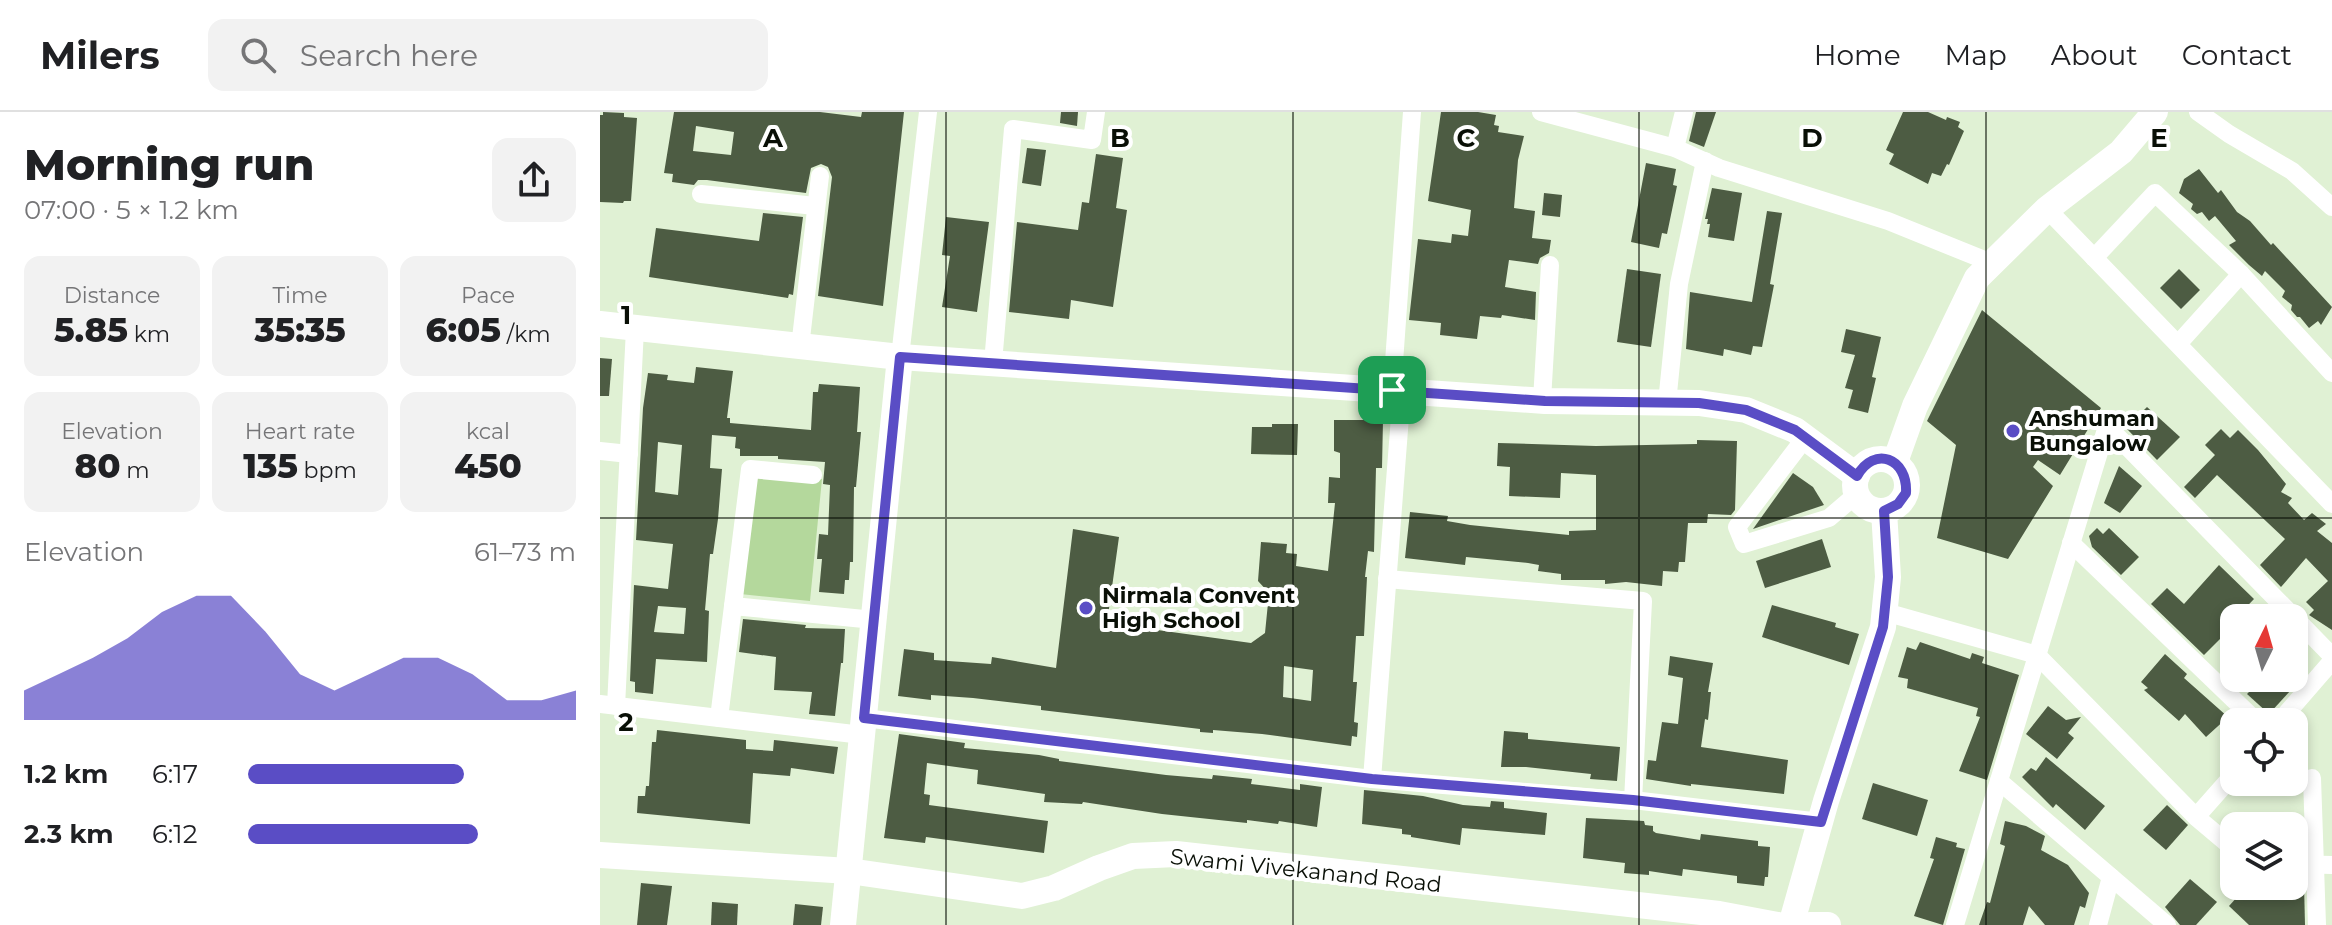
<!DOCTYPE html>
<html lang="en">
<head>
<meta charset="utf-8">
<style>
	:root { --surface:#fff; --page:#f2f2f2; --text:#202124; --muted:#757577; --line:#e0e0e0; --accent:#5a4dc5 }
	body { margin:0; font-family:Montserrat,sans-serif; background:var(--page); color:var(--text); height:100vh; display:flex; flex-direction:column; font-size:30px; white-space:nowrap }
	* { box-sizing:border-box; margin:0 }
	p { font-size:26px; color:var(--muted) }
	.icon { flex:none; width:44px; height:44px; fill:none; stroke:currentColor; stroke-width:2; stroke-linecap:round; stroke-linejoin:round }
	.map { position:relative; flex:1; overflow:hidden }
	.side { display:flex; flex-direction:column; background:var(--surface); width:600px }
	.side>* { flex:none }
	.needle { width:52px; rotate:5deg }
	.controls { position:absolute; left:1620px; top:492px; display:grid; gap:16px }
	.controls a { display:grid; place-items:center; width:88px; height:88px; border-radius:16px; background:var(--surface); box-shadow:0 4px 12px #0003; font-size:40px }
	.pin { position:absolute; display:grid; place-items:center; width:68px; height:68px; color:#fff; margin:-34px; border-radius:16px; box-shadow:0 4px 12px #0006 }
	.round { display:grid; place-items:center; flex:none; width:84px; height:84px; border-radius:16px; background:var(--page) }
	.overview { display:flex; align-items:center; justify-content:space-between; height:136px; padding:0 24px }
	h1 { font-size:44px; font-weight:800; line-height:60px }
	.metrics { display:grid; grid-template-columns:repeat(3,1fr); gap:12px; height:136px; padding:8px 24px }
	.metrics div { display:grid; align-content:center; border-radius:16px; background:var(--page); text-align:center }
	.metrics b { font-size:34px; font-weight:800 }
	.metrics small { font-size:22px; font-weight:400 }
	.metrics p { font-size:22px }
	.chart { height:224px; padding:16px 24px }
	.chart p { display:flex; justify-content:space-between }
	.chart svg { width:100%; height:144px; margin-top:8px; fill:var(--accent); opacity:.7 }
	ul { padding:0 24px; list-style:none; font-size:26px }
	li { display:grid; grid-template-columns:128px 96px 1fr; align-items:center; height:60px }
	li i { height:20px; border-radius:10px; background:var(--accent) }
	header { display:flex; align-items:center; gap:48px; box-sizing:border-box; height:112px; padding:0 40px; background:var(--surface); border-bottom:2px solid var(--line) }
	header strong { font-size:38px }
	nav { display:flex; gap:44px; margin-inline-start:auto; font-size:28px }
	.search { width:560px; height:72px; background:var(--page); display:flex; align-items:center; gap:20px; box-sizing:border-box; padding:0 28px; border-radius:16px; color:var(--muted); font-size:30px }
	main { display:flex; flex:1; min-height:0 }
	.map>svg:first-child { display:block }
	.green { fill:#b4d89c }
	.building { fill:#4d5c43; fill-rule:evenodd }
	.lines { fill:none; stroke-linecap:round; stroke-linejoin:round }
	.street { stroke:#fff; stroke-width:18 }
	.secondary { stroke:#fff; stroke-width:26 }
	.route-casing { stroke:#fff; stroke-width:16 }
	.route { stroke:#5a4dc5; stroke-width:10 }
	.grid { fill:none; stroke:#090f06; stroke-width:2; stroke-opacity:0.55 }
	.poi-dot { fill:#5a4dc5; stroke:#fff; stroke-width:3 }
	.labels { text-anchor:middle; stroke-width:8; stroke-linejoin:round; paint-order:stroke }
	.poi-label { font-size:22px; font-weight:bold; fill:#090f06; stroke:#fff; text-anchor:start }
	.street-label { font-size:22px; fill:#090f06; stroke:#fff }
	.grid-label { font-size:26px; text-anchor:middle; font-weight:bold; fill:#090f06; stroke:#fff; stroke-width:8; stroke-linejoin:round; paint-order:stroke }
</style>
</head>
<body>
<header>
<strong>Milers</strong>
<div class="search"><svg class="icon" aria-label="search" viewBox="0 0 24 24"><circle cx="10" cy="10" r="6"/><path d="M15 15l6 6"/></svg>Search here</div>
<nav><a>Home</a><a>Map</a><a>About</a><a>Contact</a></nav>
</header>
<main>
<section class="side">
<div class="overview"><div><h1>Morning run</h1><p>07:00 · 5 × 1.2 km</p></div><a class="round"><svg class="icon" aria-label="share" viewBox="0 0 24 24"><path d="M12 15V3M7 8l5-5 5 5M5 13v7h14v-7"/></svg></a></div>
<div class="metrics">
<div><p>Distance</p><b>5.85<small> km</small></b></div>
<div><p>Time</p><b>35:35</b></div>
<div><p>Pace</p><b>6:05<small> /km</small></b></div>
</div>
<div class="metrics">
<div><p>Elevation</p><b>80<small> m</small></b></div>
<div><p>Heart rate</p><b>135<small> bpm</small></b></div>
<div><p>kcal</p><b>450</b></div>
</div>
<div class="chart"><p><span>Elevation</span>61–73 m</p>
<svg viewBox="0 0 160 44" preserveAspectRatio="none"><path d="M0 44V35L10 30L20 25L30 19L40 11L50 6L60 6L70 17L80 30L90 35L100 30L110 25L120 25L130 30L140 38L150 38L160 35V44z"/></svg>
</div>
<ul>
<li><b>1.2 km</b>6:17<i style="width:66%"></i></li>
<li><b>2.3 km</b>6:12<i style="width:70%"></i></li>
</ul>
</section>
<div class="map">
<svg width="1732" height="813" viewBox="0 0 1732 813">
	<rect width="100%" height="100%" fill="#e0f1d4"/>
	<path class="green" d="M151,360L222,367L210,489L140,482Z"/>
	<g class="building">
		<path d="M3,0L24,1V5L37,6L31,89H24L23,91L0,90V3H3Z"/>
		<path d="M74,0H220L261,5L262,0H304L283,194L218,184L232,65L228,55L221,52L211,56L206,81L107,68H98L94,73L72,70L73,62L64,61ZM96,14L134,20L131,43L93,39Z"/>
		<path d="M461,0H478L477,14L460,11Z"/>
		<path d="M841,0H878L896,3L894,13L899,14L898,20L924,24L918,48L914,96L935,99L932,126L951,128L949,141L940,146L938,152L909,148L905,175L936,180L935,208L902,203L901,206L880,204L877,227L840,223L841,211L809,208L818,127L851,131L852,122L868,124L871,98L828,89Z"/>
		<path d="M1096,0H1116L1104,35L1089,29Z"/>
		<path d="M1303,0H1328L1346,8L1347,5L1360,10L1358,15L1364,19L1349,53L1347,52L1341,64L1332,61L1328,72L1289,52L1294,42L1286,38Z"/>
		<path d="M427,36L446,38L441,74L422,71Z"/>
		<path d="M496,42L523,46L516,96L527,98L513,195L471,188L469,207L409,200L417,110L478,118L482,90L489,91Z"/>
		<path d="M1046,51L1076,57L1073,73L1077,74L1067,122L1062,121L1059,136L1031,130Z"/>
		<path d="M1599,57L1618,81L1621,78L1637,100L1650,109L1671,133L1673,131L1732,195L1721,213L1718,209L1709,216L1700,205H1697L1691,198L1692,193L1682,185L1685,179L1665,159L1662,164L1649,153L1629,133L1636,129L1615,104L1609,109L1602,100L1597,102L1591,97L1593,92L1579,81L1584,67Z"/>
		<path d="M1112,76L1142,81L1134,129L1108,125L1110,112H1107L1108,107H1105Z"/>
		<path d="M944,81L962,83L960,105L942,103Z"/>
		<path d="M1167,99L1182,101L1170,172L1174,173L1162,235L1153,234L1151,243L1124,237L1123,244L1086,237L1090,180L1152,190Z"/>
		<path d="M163,101L203,105L193,183L189,182L188,186L49,165L56,116L159,129Z"/>
		<path d="M346,105L389,110L377,200L342,195L350,144L342,143Z"/>
		<path d="M1027,157L1061,162L1051,235L1017,230Z"/>
		<path d="M1579,157L1600,178L1581,197L1560,176Z"/>
		<path d="M1382,198L1501,296L1460,363L1438,348L1433,355L1453,374L1408,447L1337,426L1356,333L1327,309Z"/>
		<path d="M1246,217L1281,225L1272,265L1276,266L1268,301L1248,296L1253,278L1245,276L1255,243L1241,240Z"/>
		<path d="M0,246L12,247L9,284H0Z"/>
		<path d="M96,255L133,259L127,306H130V311L211,318L213,280H218L219,272L260,275L257,320H261L256,375H254L253,450H250L249,468H245L244,482L219,480L222,447H217L219,422L228,423L230,373L223,372L225,350L178,347V344H140V337L135,336L136,325L112,323L110,356L122,357L118,407L113,442H110L105,498L109,499L107,550L56,547L53,582L35,580V570L30,569L34,473L68,477L73,432L36,428L43,296L48,261L68,263L67,268L94,271ZM58,330L82,333L78,383L55,380ZM58,494L86,496L84,522L54,520Z"/>
		<path d="M1547,295L1580,325L1557,348L1526,316Z"/>
		<path d="M734,308H783L782,356H776L774,440L768,439L765,465H767L764,524H756L753,570H757L754,610L758,611L757,625L752,624L751,634L662,622L613,618V621L600,620V617L441,598V594L373,586L331,583V588L298,584L304,537L334,541V548L391,552L392,545L456,556L473,417L519,425L507,511L651,531L665,521L669,481L658,469L661,430L687,432L686,441L697,442L696,454L728,459L735,391H728L729,365L740,366V341L734,339ZM684,554L713,558L711,589L683,585Z"/>
		<path d="M672,312H698L697,343L651,342L652,315H672Z"/>
		<path d="M1621,317L1630,326L1638,318L1658,338L1686,372L1681,380L1692,386L1688,391L1704,408L1712,401L1726,412L1717,419L1732,431V518L1709,503L1714,498L1706,490L1728,469L1706,446L1681,475L1660,453L1685,427L1617,363L1595,386L1584,375L1615,343L1605,333Z"/>
		<path d="M1097,328L1137,329L1135,398L1131,403L1108,402L1107,411H1088L1085,450H1079L1078,460L1063,459L1062,474L1026,470L1005,472V468H961V462L938,459L939,453L928,451L866,445L865,453L805,446L810,400L848,404L847,409L870,413L969,423V419L996,418V363L961,361L960,386L909,384L910,355L897,354L898,331L996,334L1097,332Z"/>
		<path d="M1519,354L1542,374L1520,401L1504,391Z"/>
		<path d="M1193,361L1213,375L1224,393L1153,417Z"/>
		<path d="M1497,416L1503,422L1509,416L1539,445L1521,463L1492,435L1489,424Z"/>
		<path d="M1222,427L1231,455L1165,476L1156,449Z"/>
		<path d="M1619,453L1654,487L1624,518L1626,521L1604,543L1551,492L1567,476L1584,492Z"/>
		<path d="M1172,493L1236,511L1235,515L1259,522L1249,553L1162,525Z"/>
		<path d="M143,507L206,513L205,516L245,517L243,551H241L235,604L209,602L212,580L174,578L176,545L139,540Z"/>
		<path d="M1320,530L1370,547L1372,541L1384,545L1382,551L1419,563L1387,668L1359,659L1380,605L1376,604L1378,596L1307,576L1308,567L1298,565L1307,535L1316,538Z"/>
		<path d="M1565,542L1587,562L1584,566L1628,605L1606,625L1585,602L1579,609L1544,578L1548,576L1541,570Z"/>
		<path d="M1070,544L1113,551L1108,580H1111L1108,608L1105,607L1101,635L1188,648L1184,682L1091,672V674L1046,667L1048,648L1056,649L1062,610L1078,612L1083,566L1068,563Z"/>
		<path d="M1663,566H1676L1690,579L1669,602L1647,582Z"/>
		<path d="M1448,594L1466,608L1481,605L1468,621L1474,626L1457,647L1426,622Z"/>
		<path d="M57,618L146,628V637L173,639L174,628L238,635L234,662L191,656L190,664L153,661L150,712L37,701L38,684H45L46,674H49L52,630H56Z"/>
		<path d="M904,619L928,621V627L1020,635L1017,669L990,667L991,662L926,655H901Z"/>
		<path d="M299,622L365,631L364,636L439,643L459,647V649L566,663L612,667L613,663L652,667L651,672L700,678V672L722,675L717,715L679,709L678,712L647,708V711L562,702L483,690L482,692L444,690L445,682L377,672L378,658L327,651L324,682L330,683L329,693L448,709L444,741L326,725L325,731L284,726Z"/>
		<path d="M1446,645L1505,694L1485,718L1456,692L1453,696L1422,665L1431,656L1436,659Z"/>
		<path d="M1273,671L1328,688L1317,724L1262,707Z"/>
		<path d="M764,678L823,684L863,693L890,695L891,689L904,690V696L947,701L945,723L862,716L860,733L811,725V723L802,722V717L762,712Z"/>
		<path d="M1567,693L1588,713L1566,738L1543,718Z"/>
		<path d="M986,706L1044,709L1045,713L1053,714V719L1056,721L1100,728L1101,722L1158,729V734L1170,735L1168,765H1165L1164,774L1137,771V764L1083,757L1082,764L1049,759V763L1024,761L1025,751L983,746Z"/>
		<path d="M1405,709L1426,714L1445,724L1441,738L1468,753L1489,781L1485,796L1480,794L1474,813H1445L1429,794L1423,813H1379L1387,790L1390,791L1405,734L1400,732Z"/>
		<path d="M1336,725L1357,731L1356,735L1365,737L1343,813L1314,804L1334,747L1330,746Z"/>
		<path d="M1590,767L1617,790L1596,813H1580L1565,795Z"/>
		<path d="M41,771L72,774L67,813H37Z"/>
		<path d="M1694,772H1704L1705,813H1649L1629,794L1647,774Z"/>
		<path d="M112,790L138,792L137,813H111Z"/>
		<path d="M195,792L223,795L221,813H193Z"/>
	</g>
	<g class="lines">
		<g class="street">
			<path d="M941,0L1075,36L1119,56L1288,109L1392,151"/>
			<path d="M1598,0L1629,22L1692,59L1732,95"/>
			<path d="M1075,36L1084,0"/>
			<path d="M101,82L215,94"/>
			<path d="M1447,97L1732,392"/>
			<path d="M1494,146L1555,81L1641,162"/>
			<path d="M1578,232L1641,162L1732,261"/>
			<path d="M200,235L220,64"/>
			<path d="M300,245L328,0"/>
			<path d="M393,251L413,17L492,28L496,0"/>
			<path d="M792,278L812,0"/>
			<path d="M942,288L950,153"/>
			<path d="M1067,291L1079,172L1105,49"/>
			<path d="M1205,326L1137,415L1144,432L1229,406L1257,382"/>
			<path d="M0,339L29,342"/>
			<path d="M213,363L150,357L133,494L274,508"/>
			<path d="M1471,431L1657,610"/>
			<path d="M133,494L119,606L262,623"/>
			<path d="M1285,500L1437,543L1596,705L1634,662"/>
			<path d="M0,592L119,606"/>
			<path d="M16,594L35,217"/>
			<path d="M264,606L772,667L802,279"/>
			<path d="M1679,610L1732,549"/>
			<path d="M1712,666L1717,813"/>
			<path d="M772,667L1033,689L1043,489L787,467"/>
			<path d="M1399,669L1511,765L1498,813"/>
			<path d="M1033,688L1221,710"/>
			<path d="M1596,705L1634,737"/>
			<path d="M1694,752L1732,753"/>
			<path d="M1511,765L1567,813"/>
			<path d="M1355,813L1507,314L1732,544"/>
		</g>
		<g class="secondary">
			<path d="M0,212L300,245L945,289L1099,291L1146,298L1195,318L1257,364"/>
			<circle cx="1281" cy="373" r="26"/>
			<path d="M1295,350L1315,294L1377,166L1447,97L1521,40L1555,0"/>
			<path d="M0,743L249,759L422,784L454,776L499,756L533,744L576,742L1119,802L1178,813"/>
			<path d="M243,813L300,245"/>
			<path d="M1191,813L1226,689L1283,515L1288,465L1284,399"/>
			<path d="M1210,813H1228"/>
		</g>
	</g>
	<g class="lines">
		<defs>
			<path id="route" d="M300,245L945,289L1099,291L1146,298L1195,318L1257,364C1274,333 1308,346 1306,381L1298,392L1284,399L1288,465L1283,515L1221,710L1033,688L772,667L264,606Z"/>
		</defs>
		<use href="#route" class="route-casing"/>
		<use href="#route" class="route"/>
	</g>
	<path class="grid" d="M346,0V813M693,0V813M1039,0V813M1386,0V813M0,406H1732"/>
	<g class="poi-dot">
		<circle cx="1413" cy="319" r="8"/>
		<circle cx="486" cy="496" r="8"/>
	</g>
	<g class="labels">
		<g class="poi-label">
			<text x="1429" y="314">Anshuman<tspan x="1429" dy="25">Bungalow</tspan></text>
			<text x="502" y="491">Nirmala Convent<tspan x="502" dy="25">High School</tspan></text>
		</g>
		<g class="street-label">
			<text transform="translate(706 758) rotate(6)" y="8">Swami Vivekanand Road</text>
		</g>
	</g>
	<g class="grid-label">
		<text x="173" y="35">A</text>
		<text x="520" y="35">B</text>
		<text x="866" y="35">C</text>
		<text x="1212" y="35">D</text>
		<text x="1559" y="35">E</text>
		<text x="26" y="212">1</text>
		<text x="26" y="619">2</text>
	</g>
</svg>
<div class="controls">
<a><svg class="needle" viewBox="-14 -14 28 28"><path d="M0-13l5 13h-10z" fill="#e53935"/><path d="M0 13l5-13h-10z" fill="#757577"/></svg></a>
<a><svg class="icon" aria-label="locate" viewBox="0 0 24 24"><circle cx="12" cy="12" r="6"/><path d="M12 2v4M12 18v4M2 12h4M18 12h4"/></svg></a>
<a><svg class="icon" aria-label="layers" viewBox="0 0 24 24"><path d="M12 4l9 5-9 5-9-5zM3 14l9 5 9-5"/></svg></a>
</div>
<div class="pin" style="left:792px;top:278px;background:#1e9e55"><svg class="icon" aria-label="arrive" viewBox="0 0 24 24"><path d="M6 21V4h12l-3 4 3 4H6"/></svg></div>
</div>
</main>
</body>
</html>
